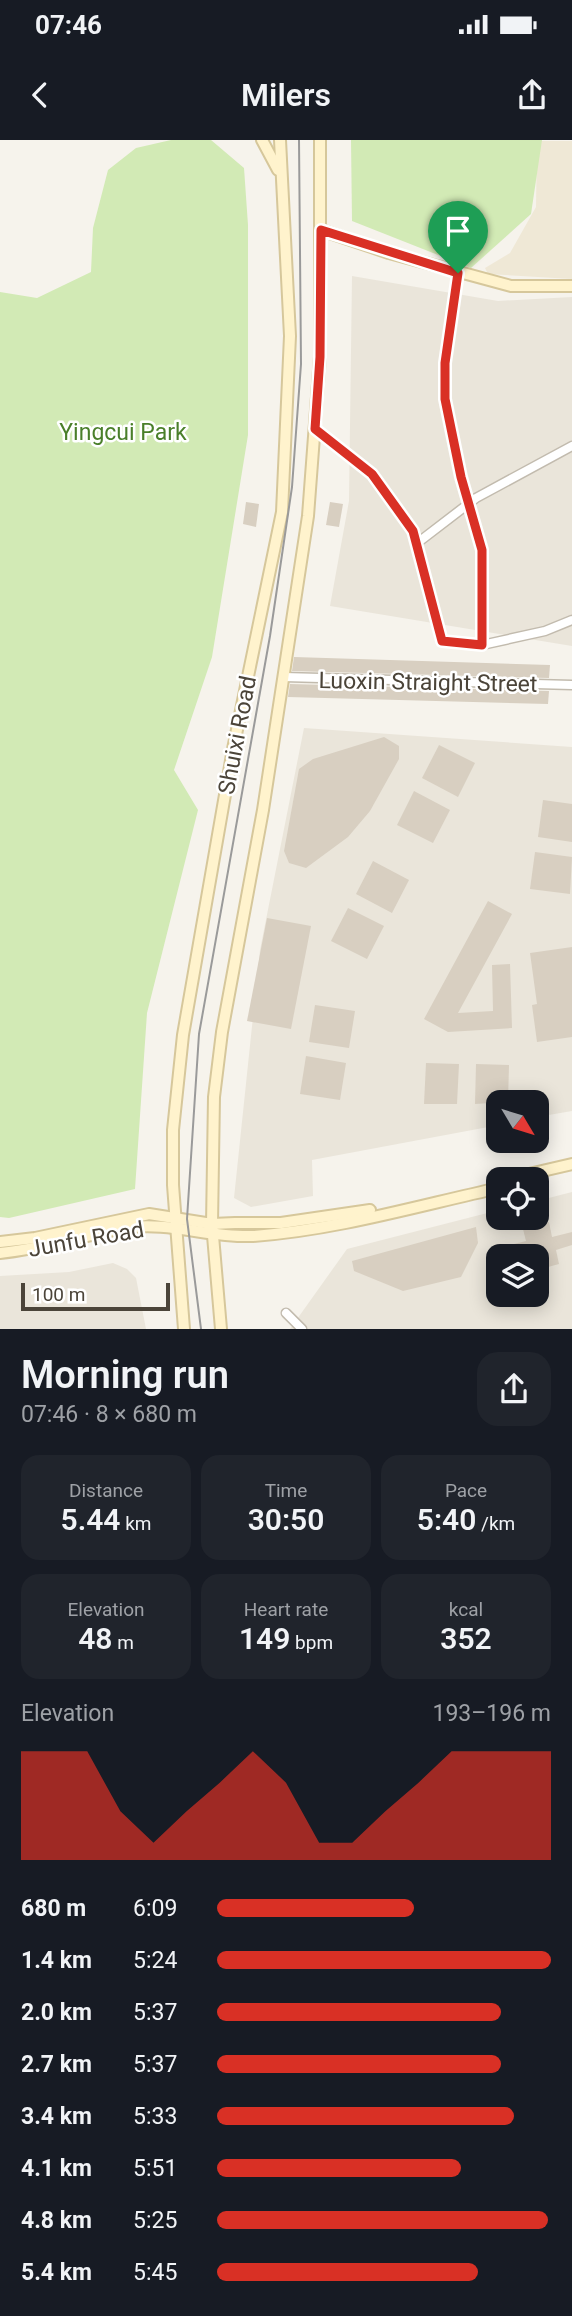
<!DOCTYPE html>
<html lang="en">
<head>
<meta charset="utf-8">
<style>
	:root { --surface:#171b24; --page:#20242c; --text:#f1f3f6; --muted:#9ea1a6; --accent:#d93025 }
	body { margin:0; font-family:Roboto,sans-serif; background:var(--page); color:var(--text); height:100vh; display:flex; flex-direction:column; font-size:26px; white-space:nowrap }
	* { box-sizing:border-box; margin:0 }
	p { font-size:23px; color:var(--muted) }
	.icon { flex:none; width:38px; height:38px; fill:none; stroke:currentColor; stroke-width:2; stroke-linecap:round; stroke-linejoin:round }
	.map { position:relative; height:1189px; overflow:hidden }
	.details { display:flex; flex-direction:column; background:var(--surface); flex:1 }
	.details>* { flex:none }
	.needle { width:46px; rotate:128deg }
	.tools { position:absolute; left:486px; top:950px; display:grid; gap:14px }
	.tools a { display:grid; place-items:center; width:63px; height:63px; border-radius:14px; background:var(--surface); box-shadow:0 4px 18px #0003; font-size:35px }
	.scale { position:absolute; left:21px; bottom:18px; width:149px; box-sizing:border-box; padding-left:7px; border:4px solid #4b4439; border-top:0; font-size:19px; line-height:24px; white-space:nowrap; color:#4b4439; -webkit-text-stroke:5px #fff; paint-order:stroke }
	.pin { position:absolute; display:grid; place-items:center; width:60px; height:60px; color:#fff; margin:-72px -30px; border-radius:50% 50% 50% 0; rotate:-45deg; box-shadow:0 0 7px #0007 }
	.pin .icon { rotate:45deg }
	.round { display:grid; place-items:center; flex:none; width:74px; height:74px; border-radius:21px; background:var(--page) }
	.headline { display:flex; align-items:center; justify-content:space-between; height:119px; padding:0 21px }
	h1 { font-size:38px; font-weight:600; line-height:52px }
	.stats { display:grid; grid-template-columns:repeat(3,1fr); gap:10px; height:119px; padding:7px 21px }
	.stats div { display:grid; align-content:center; border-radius:18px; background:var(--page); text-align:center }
	.stats b { font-size:30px; font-weight:600 }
	.stats small { font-size:19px; font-weight:400 }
	.stats p { font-size:19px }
	.chart { height:196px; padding:14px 21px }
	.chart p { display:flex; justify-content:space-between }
	.chart svg { width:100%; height:126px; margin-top:7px; fill:var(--accent); opacity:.7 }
	ul { padding:0 21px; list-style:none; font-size:23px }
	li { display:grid; grid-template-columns:112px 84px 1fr; align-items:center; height:52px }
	li i { height:18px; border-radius:9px; background:var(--accent) }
	.status { display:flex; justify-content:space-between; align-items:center; height:49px; padding:0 35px; background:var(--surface); direction:ltr }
	.status svg { height:19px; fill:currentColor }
	header { display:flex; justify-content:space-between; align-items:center; height:91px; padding:0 21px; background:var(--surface); font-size:32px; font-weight:600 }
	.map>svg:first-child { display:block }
	.residential { fill:#eae5da; fill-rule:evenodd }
	.education { fill:#efe8d6 }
	.green { fill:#d2eab5 }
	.building { fill:#d8cfc1 }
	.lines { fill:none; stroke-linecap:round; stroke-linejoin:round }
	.street-casing { stroke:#c2bbae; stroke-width:11 }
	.secondary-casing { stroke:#d6c79b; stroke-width:14 }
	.street { stroke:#fff; stroke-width:8 }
	.secondary { stroke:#fff3cd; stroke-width:10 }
	.tram { stroke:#9a9a9a; stroke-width:2 }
	.route-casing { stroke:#fff; stroke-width:14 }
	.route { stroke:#d93025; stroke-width:9 }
	.labels { text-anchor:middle; stroke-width:5; stroke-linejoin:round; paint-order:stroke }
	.park-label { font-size:23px; fill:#4a7f2a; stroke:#fff }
	.street-label { font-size:23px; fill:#4b4439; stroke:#fff }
</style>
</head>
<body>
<div class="status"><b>07:46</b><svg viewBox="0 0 49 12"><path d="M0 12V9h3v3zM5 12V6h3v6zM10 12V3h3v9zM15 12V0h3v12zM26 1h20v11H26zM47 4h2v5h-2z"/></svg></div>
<header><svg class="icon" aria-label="back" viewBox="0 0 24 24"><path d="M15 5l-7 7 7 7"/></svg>Milers<svg class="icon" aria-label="share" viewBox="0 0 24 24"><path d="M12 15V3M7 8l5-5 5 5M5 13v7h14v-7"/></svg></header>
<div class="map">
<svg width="572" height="1189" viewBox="0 0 572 1189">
	<rect width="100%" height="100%" fill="#f6f3ec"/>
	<g class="residential">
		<path d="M352,136L498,161L572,157V506L330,466L349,361Z"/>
		<path d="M304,588L572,607V971L537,977V962H499V985L312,1020L313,1056L251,1067L234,1058L260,810Z"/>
		<path d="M572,1052V1189H290L347,1109L499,1070V1078H537V1061ZM499,1116H537V1155H499Z"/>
		<path d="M113,1123L127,1129L136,1138L146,1189H0V1136L69,1132Z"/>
	</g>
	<path class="education" d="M537,1H572V139L488,134L485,128L510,113L536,67Z"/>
	<g class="green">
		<path d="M171,0H211L244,28L248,85V295L212,517L174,630L198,670L147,873L135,1049L9,1078L0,1077V152L37,158L91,132L93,88L108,30L136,8Z"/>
		<path d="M351,0H542L531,74L471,128L352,81Z"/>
	</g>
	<g class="building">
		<path d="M246,362L259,364L256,387L243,384Z"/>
		<path d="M330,362L343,364L339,387L326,385Z"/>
		<path d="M294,517L550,525L549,538L292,531Z"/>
		<path d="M290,544L549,551L548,564L288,557Z"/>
		<path d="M384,597L399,606V619L370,671L348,697L306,728L289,723L284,711L299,629L313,619Z"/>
		<path d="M439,605L475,623L458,657L422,638Z"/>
		<path d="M414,651L450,670L433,703L397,685Z"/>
		<path d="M543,660L572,664V702L538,697Z"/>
		<path d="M535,712L572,717L570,754L530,749Z"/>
		<path d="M373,721L409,740L392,773L356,754Z"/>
		<path d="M488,761L512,774L458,873L493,871L492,825L510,824L512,888L448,892L424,879Z"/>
		<path d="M348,768L384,786L367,819L331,801Z"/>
		<path d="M267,778L311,786L291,889L247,881Z"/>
		<path d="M572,807V897L537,902L532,865L537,864L530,813Z"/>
		<path d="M315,865L355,871L349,908L309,902Z"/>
		<path d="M306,916L346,923L340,960L300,954Z"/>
		<path d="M426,923L459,924L457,964H424Z"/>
		<path d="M476,924L509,925L508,962L475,964Z"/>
		<path d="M549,1082L552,1097L572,1092V1105L556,1110L559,1124L537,1130V1116H513L510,1105L526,1101L523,1089Z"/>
		<path d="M476,1087L478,1103L461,1137L403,1151L354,1131L352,1121Z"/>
	</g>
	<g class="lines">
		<defs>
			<g id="street">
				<path d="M458,133L445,223V259L461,337L482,410V505"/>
				<path d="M315,289L372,334L413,391L442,501L482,505L545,491L572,480"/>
				<path d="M416,404L476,358L572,306"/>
				<path d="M284,537L572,545"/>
				<path d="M286,1173L302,1189"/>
			</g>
			<g id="secondary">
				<path d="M262,0L278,30"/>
				<path d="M321,90L389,113L511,146H572"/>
				<path d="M503,1040L572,1024"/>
				<path d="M0,1102L35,1098L149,1074L212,1084L235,1083H281L370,1070"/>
				<path d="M0,1113C43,1109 83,1095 125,1088C168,1081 210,1098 253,1096C336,1090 417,1066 499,1048"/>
				<path d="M184,1189L173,1045V990L183,895L233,609L282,372L290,196L280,0"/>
				<path d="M221,1189L212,1084L214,957L222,892L263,670L308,376L320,217V0"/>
			</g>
		</defs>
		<use href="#street" class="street-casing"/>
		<use href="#secondary" class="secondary-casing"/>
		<use href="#street" class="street"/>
		<use href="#secondary" class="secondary"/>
		<path class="tram" d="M201,1189L187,1079L199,894L270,496L292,347L301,224L299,0"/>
	</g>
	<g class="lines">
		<defs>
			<path id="route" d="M321,90L458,133L445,223V259L461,337L482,410V505L442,501L413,391L372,334L315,289L320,217Z"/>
		</defs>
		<use href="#route" class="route-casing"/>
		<use href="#route" class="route"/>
	</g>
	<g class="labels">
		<g class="park-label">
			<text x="123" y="300">Yingcui Park</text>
		</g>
		<g class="street-label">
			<text transform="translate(428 542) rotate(1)" y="8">Luoxin Straight Street</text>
			<text transform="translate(237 595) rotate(-79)" y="8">Shuixi Road</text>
			<text transform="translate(86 1099) rotate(-10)" y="8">Junfu Road</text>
		</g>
	</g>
</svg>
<div class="tools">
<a><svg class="needle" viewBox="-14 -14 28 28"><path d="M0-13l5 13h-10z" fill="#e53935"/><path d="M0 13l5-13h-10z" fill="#9ea1a6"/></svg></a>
<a><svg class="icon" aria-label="locate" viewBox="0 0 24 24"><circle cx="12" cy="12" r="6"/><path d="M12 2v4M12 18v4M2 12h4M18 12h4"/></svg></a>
<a><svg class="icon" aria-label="layers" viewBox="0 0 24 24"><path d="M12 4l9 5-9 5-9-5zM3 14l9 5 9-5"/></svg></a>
</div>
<div class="scale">100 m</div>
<div class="pin" style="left:458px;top:133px;background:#1e9e55"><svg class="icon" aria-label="arrive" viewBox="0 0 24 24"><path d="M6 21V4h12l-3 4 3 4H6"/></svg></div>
</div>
<section class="details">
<div class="headline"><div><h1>Morning run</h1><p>07:46 · 8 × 680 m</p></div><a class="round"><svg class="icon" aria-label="share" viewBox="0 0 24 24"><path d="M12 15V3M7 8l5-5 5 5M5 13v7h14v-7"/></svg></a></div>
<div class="stats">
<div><p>Distance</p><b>5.44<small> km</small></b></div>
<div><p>Time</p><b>30:50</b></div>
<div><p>Pace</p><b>5:40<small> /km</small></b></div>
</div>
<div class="stats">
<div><p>Elevation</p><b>48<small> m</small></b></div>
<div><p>Heart rate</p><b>149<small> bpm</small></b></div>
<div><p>kcal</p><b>352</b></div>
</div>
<div class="chart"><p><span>Elevation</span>193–196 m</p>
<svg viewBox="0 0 160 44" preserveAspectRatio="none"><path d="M0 44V6L10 6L20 6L30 27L40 38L50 27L60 17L70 6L80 17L90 38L100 38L110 27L120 17L130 6L140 6L150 6L160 6V44z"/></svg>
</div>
<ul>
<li><b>680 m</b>6:09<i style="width:59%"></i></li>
<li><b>1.4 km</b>5:24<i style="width:100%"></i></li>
<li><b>2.0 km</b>5:37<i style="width:85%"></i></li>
<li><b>2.7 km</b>5:37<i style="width:85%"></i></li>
<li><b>3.4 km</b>5:33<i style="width:89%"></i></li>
<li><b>4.1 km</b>5:51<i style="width:73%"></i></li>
<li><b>4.8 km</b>5:25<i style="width:99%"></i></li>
<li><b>5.4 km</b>5:45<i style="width:78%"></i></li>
</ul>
</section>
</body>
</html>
